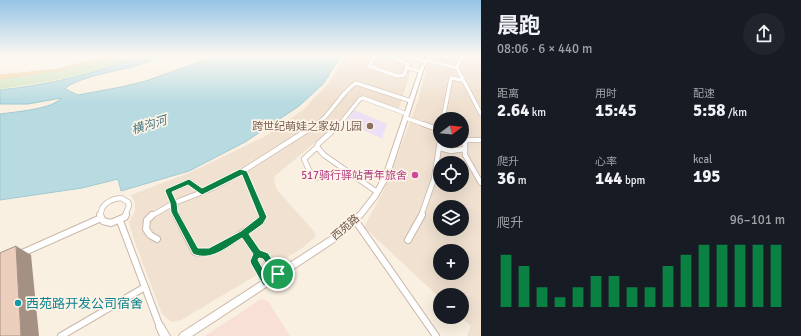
<!DOCTYPE html>
<html lang="zh">
<head>
<meta charset="utf-8">
<style>
	:root { --surface:#171b24; --page:#20242c; --text:#f1f3f6; --muted:#9ea1a6; --accent:#0b8043 }
	body { margin:0; font-family:Signika,"Noto Sans SC",sans-serif; background:var(--page); color:var(--text); height:100vh; display:flex; flex-direction:column; font-size:15px; white-space:nowrap }
	* { box-sizing:border-box; margin:0 }
	p { font-size:13px; color:var(--muted) }
	.icon { flex:none; width:22px; height:22px; fill:none; stroke:currentColor; stroke-width:2; stroke-linecap:round; stroke-linejoin:round }
	.map { position:relative; flex:1; overflow:hidden }
	.panel { display:flex; flex-direction:column; background:var(--surface); width:320px }
	.panel>* { flex:none }
	.needle { width:26px; rotate:74deg }
	.controls { position:absolute; left:433px; top:112px; display:grid; gap:8px }
	.controls a { display:grid; place-items:center; width:36px; height:36px; border-radius:50%; background:var(--surface); box-shadow:0 4px 16px #0002; font-size:20px }
	.pin { position:absolute; display:grid; place-items:center; width:34px; height:34px; color:#fff; margin:-17px; border:2px solid #fff; border-radius:50%; box-shadow:0 1px 4px #0007 }
	.round { display:grid; place-items:center; flex:none; width:42px; height:42px; border-radius:21px; background:var(--page) }
	.headline { display:flex; align-items:center; justify-content:space-between; height:68px; padding:0 16px }
	h1 { font-size:22px; font-weight:700; line-height:30px }
	.stats { display:grid; grid-template-columns:repeat(3,1fr); gap:6px; height:68px; padding:4px 16px }
	.stats div { display:grid; align-content:center }
	.stats b { font-size:17px; font-weight:700 }
	.stats small { font-size:11px; font-weight:400 }
	.stats p { font-size:11px }
	.chart { height:112px; padding:8px 16px }
	.chart p { display:flex; justify-content:space-between }
	.chart svg { width:100%; height:72px; margin-top:4px; stroke:var(--accent); stroke-width:6 }
	main { display:flex; flex:1; min-height:0 }
	.map>svg:first-child { display:block }
	.residential { fill:#f0e1d1; fill-rule:evenodd }
	.commercial { fill:#f9e0d6 }
	.education { fill:#eddff5 }
	.green { fill:#d1e5c2 }
	.water { fill:#b8dbe1; stroke:#a0cad1 }
	.lines { fill:none; stroke-linecap:round; stroke-linejoin:round }
	.street-far2-casing { stroke:#c9b7aa; stroke-width:4.5 }
	.street-far1-casing { stroke:#c9b7aa; stroke-width:6 }
	.street-casing { stroke:#c9b7aa; stroke-width:8 }
	.secondary-casing { stroke:#ceb9aa; stroke-width:2 }
	.primary-casing { stroke:#d6d0cd; stroke-width:1 }
	.street-far2 { stroke:#fff; stroke-width:3.5 }
	.street-far1 { stroke:#fff; stroke-width:4.5 }
	.street { stroke:#fff; stroke-width:6 }
	.secondary { fill:#fff; fill-rule:evenodd }
	.primary { fill:#f3d29f; fill-rule:evenodd }
	.shaded-wall { fill:#a59084 }
	.building { fill:#eccebc; stroke:#a59084 }
	.route { fill:#0b8043; stroke:#fff; fill-rule:evenodd }
	.education-dot { fill:#8d6e63; stroke:#fdf4e7; stroke-width:1.5 }
	.hotel-dot { fill:#d1479c; stroke:#fdf4e7; stroke-width:1.5 }
	.culture-dot { fill:#0f9aa8; stroke:#fdf4e7; stroke-width:1.5 }
	.labels { text-anchor:middle; stroke-width:3.5; stroke-linejoin:round; paint-order:stroke }
	.education-label { font-size:11px; fill:#785e54; stroke:#fdf4e7; text-anchor:end }
	.hotel-label { font-size:11px; fill:#b23c85; stroke:#fdf4e7; text-anchor:end }
	.street-label { font-size:11px; fill:#6e574b; stroke:#fdf4e7 }
	.water-label { font-size:12px; font-style:italic; fill:#477780; stroke:#fdf4e7 }
	.near-culture-label { font-size:13px; fill:#0d838f; stroke:#fdf4e7; text-anchor:start }
</style>
</head>
<body>
<main>
<div class="map">
<svg width="481" height="336" viewBox="0 0 481 336">
	<rect width="100%" height="100%" fill="#f9f0e1"/>
	<g class="residential">
		<path d="M346,56H419L413,64L399,108L393,109L359,97L336,125L275,176L274,182L277,190L313,230L316,236L301,249L181,320L171,322L162,314L134,240L129,222L135,211V203L131,195L189,173L264,137L303,110L328,84Z"/>
		<path d="M437,56H481V336H467L471,326L461,317L462,295H440V298L364,227L384,190L418,101L427,67ZM440,119H462V141H440ZM440,163H462V185H440ZM440,207H462V229H440ZM440,251H462V273H440Z"/>
	</g>
	<path class="commercial" d="M261,299L268,301L290,336H205Z"/>
	<path class="education" d="M354,110L387,124L383,135V139L346,122Z"/>
	<path class="green" d="M111,56H138C91,75 51,82 0,89V77L65,68Z"/>
	<path class="water" d="M140,56H161C152,60 142,64 132,67C119,70 72,79 65,89L78,95L121,87L146,81L216,56H341L323,84L299,106L245,142L189,171L121,191L118,179L82,188L0,200V114C14,112 54,109 61,98L28,104H0V90C48,85 95,74 140,56Z"/>
	<g class="lines">
		<defs>
			<g id="street-far2">
				<path d="M375,56L369,66L397,76L404,75L408,64L389,56"/>
				<path d="M408,56L425,62"/>
				<path d="M467,56L460,60L457,68L481,114"/>
				<path d="M426,60L457,68"/>
				<path d="M407,68L421,71"/>
				<path d="M406,118L426,125"/>
				<path d="M443,119L451,78L462,80"/>
				<path d="M316,125C332,114 340,93 356,83L411,101"/>
				<path d="M339,125L360,99L363,98L407,114"/>
			</g>
			<g id="street-far1">
				<path d="M340,124L318,144L317,147L324,155L377,192"/>
				<path d="M423,124L440,130"/>
				<path d="M463,140H481"/>
				<path d="M465,141V155L481,183"/>
				<path d="M440,148L451,151L465,149"/>
				<path d="M243,171L317,124"/>
				<path d="M316,178L309,170L304,159L317,147"/>
				<path d="M101,216C100,204 111,199 121,198L128,202L129,205L125,216"/>
				<path d="M151,216L174,203L168,191L189,182L202,192"/>
				<path d="M176,216L174,212V203L213,188L243,171L263,216"/>
				<path d="M421,216L434,179L440,141"/>
			</g>
			<g id="street">
				<path d="M100,215L103,221L111,223L125,217L126,215"/>
				<path d="M152,215L147,220L146,229L150,235L157,239"/>
				<path d="M176,215L195,252C214,256 228,242 243,233"/>
				<path d="M355,220L436,336"/>
				<path d="M120,221L160,327"/>
				<path d="M243,233L257,253L254,261L266,282"/>
				<path d="M243,233L261,221L262,215"/>
				<path d="M408,240L422,215"/>
				<path d="M257,253L265,256L277,274"/>
				<path d="M20,254L101,218"/>
				<path d="M61,336L145,287"/>
			</g>
			<g id="secondary">
				<path d="M428,56H432L424,68L389,177L377,198L363,216L339,239L192,336H179L181,333L333,235L359,212L373,194L383,176L420,68Z"/>
				<path d="M160,323L163,324L170,336H160L156,327L157,324Z"/>
			</g>
			<path id="primary" d="M105,56H113L59,71L0,79V75L59,69Z"/>
		</defs>
		<use href="#street-far2" class="street-far2-casing"/>
		<use href="#street-far1" class="street-far1-casing"/>
		<use href="#street" class="street-casing"/>
		<use href="#secondary" class="secondary-casing"/>
		<use href="#primary" class="primary-casing"/>
		<use href="#street-far2" class="street-far2"/>
		<use href="#street-far1" class="street-far1"/>
		<use href="#street" class="street"/>
		<use href="#secondary" class="secondary"/>
		<use href="#primary" class="primary"/>
	</g>
	<path class="shaded-wall" d="M16,246L31,255L39,336H21Z"/>
	<path class="building" d="M16,246L21,336H0V253Z"/>
	<linearGradient id="sky" x2="0" y2="1"><stop stop-color="#95c4e5"/><stop offset="0.54" stop-color="#fcf8f2"/><stop offset="1" stop-color="#fcf8f2" stop-opacity="0"/></linearGradient>
	<rect width="481" height="103" fill="url(#sky)"/>
	<path class="route" d="M240,169L247,171L267,217L263,224L249,234L260,250L268,253L282,274L281,278L266,286L263,285L251,264L250,261L253,254L242,238C227,247 211,262 193,254L171,212L170,203L165,191L166,189L189,179L202,188ZM242,175L259,217L241,231L209,248H198L178,212L177,203L172,192L188,185L202,195ZM259,258L263,259L272,273L267,276L258,260Z"/>
	<circle class="education-dot" cx="370" cy="126" r="4"/>
	<circle class="hotel-dot" cx="415" cy="175" r="4"/>
	<circle class="culture-dot" cx="18" cy="303" r="4"/>
	<g class="labels">
		<g class="education-label">
			<text x="362" y="130">跨世纪萌娃之家幼儿园</text>
		</g>
		<g class="hotel-label">
			<text x="407" y="179">517骑行驿站青年旅舍</text>
		</g>
		<g class="street-label">
			<text transform="translate(345 227) rotate(-41)" y="4">西苑路</text>
		</g>
		<g class="water-label">
			<text transform="translate(149 125) rotate(-17)" y="4">横沟河</text>
		</g>
		<g class="near-culture-label">
			<text x="26" y="308">西苑路开发公司宿舍</text>
		</g>
	</g>
</svg>
<div class="controls">
<a><svg class="needle" viewBox="-14 -14 28 28"><path d="M0-13l5 13h-10z" fill="#e53935"/><path d="M0 13l5-13h-10z" fill="#9ea1a6"/></svg></a>
<a><svg class="icon" aria-label="locate" viewBox="0 0 24 24"><circle cx="12" cy="12" r="6"/><path d="M12 2v4M12 18v4M2 12h4M18 12h4"/></svg></a>
<a><svg class="icon" aria-label="layers" viewBox="0 0 24 24"><path d="M12 4l9 5-9 5-9-5zM3 14l9 5 9-5"/></svg></a>
<a>+</a>
<a>−</a>
</div>
<div class="pin" style="left:278px;top:274px;background:#1e9e55"><svg class="icon" aria-label="arrive" viewBox="0 0 24 24"><path d="M6 21V4h12l-3 4 3 4H6"/></svg></div>
</div>
<section class="panel">
<div class="headline"><div><h1>晨跑</h1><p>08:06 · 6 × 440 m</p></div><a class="round"><svg class="icon" aria-label="share" viewBox="0 0 24 24"><path d="M12 15V3M7 8l5-5 5 5M5 13v7h14v-7"/></svg></a></div>
<div class="stats">
<div><p>距离</p><b>2.64<small> km</small></b></div>
<div><p>用时</p><b>15:45</b></div>
<div><p>配速</p><b>5:58<small> /km</small></b></div>
</div>
<div class="stats">
<div><p>爬升</p><b>36<small> m</small></b></div>
<div><p>心率</p><b>144<small> bpm</small></b></div>
<div><p>kcal</p><b>195</b></div>
</div>
<div class="chart"><p><span>爬升</span>96–101 m</p>
<svg viewBox="0 0 160 44" preserveAspectRatio="none"><path d="M5 44V12M15 44V19M25 44V32M35 44V38M45 44V32M55 44V25M65 44V25M75 44V32M85 44V32M95 44V19M105 44V12M115 44V6M125 44V6M135 44V6M145 44V6M155 44V6"/></svg>
</div>
</section>
</main>
</body>
</html>
